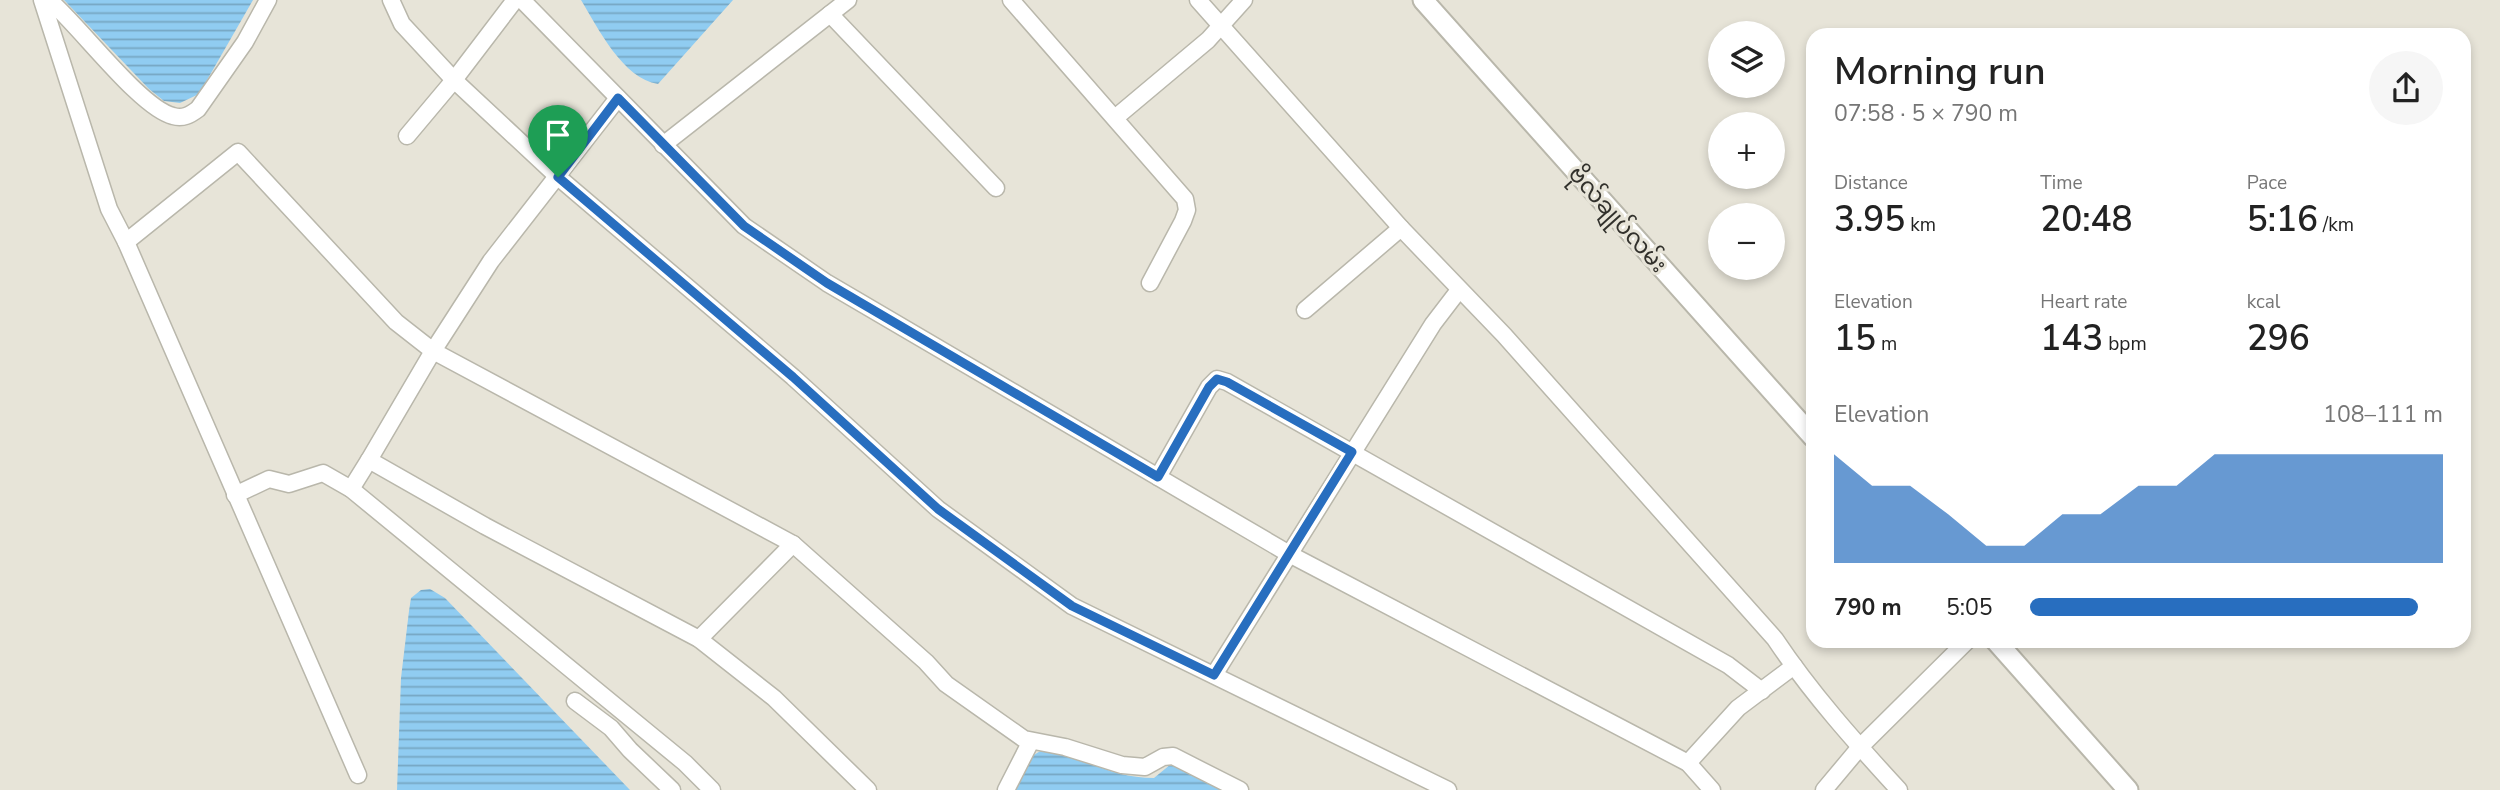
<!DOCTYPE html>
<html lang="en">
<head>
<meta charset="utf-8">
<style>
	:root { --surface:#fff; --page:#f6f6f6; --text:#222; --muted:#767676; --accent:#286ebf }
	body { margin:0; font-family:"Nunito Sans","Noto Sans Myanmar",sans-serif; background:var(--page); color:var(--text); height:100vh; display:flex; flex-direction:column; font-size:26px; white-space:nowrap }
	* { box-sizing:border-box; margin:0 }
	p { font-size:23px; color:var(--muted) }
	.icon { flex:none; width:38px; height:38px; fill:none; stroke:currentColor; stroke-width:2; stroke-linecap:round; stroke-linejoin:round }
	.map { position:relative; flex:1; overflow:hidden }
	.sheet { position:absolute; left:1806px; top:28px; width:665px; height:620px; display:flex; flex-direction:column; background:var(--surface); border-radius:21px; box-shadow:0 4px 10px #0003 }
	.sheet>* { flex:none }
	.tools { position:absolute; left:1708px; top:21px; display:grid; gap:14px }
	.tools a { display:grid; place-items:center; width:77px; height:77px; border-radius:50%; background:var(--surface); box-shadow:0 4px 10px #0003; font-size:35px }
	.pin { position:absolute; display:grid; place-items:center; width:60px; height:60px; color:#fff; margin:-72px -30px; border-radius:50% 50% 50% 0; rotate:-45deg; box-shadow:0 0 7px #0007 }
	.pin .icon { rotate:45deg }
	.round { display:grid; place-items:center; flex:none; width:74px; height:74px; border-radius:37px; background:var(--page) }
	.headline { display:flex; align-items:center; justify-content:space-between; height:119px; padding:0 28px }
	h1 { font-size:38px; font-weight:600; line-height:52px }
	.stats { display:grid; grid-template-columns:repeat(3,1fr); gap:10px; height:119px; padding:7px 28px }
	.stats div { display:grid; align-content:center }
	.stats b { font-size:35px; font-weight:600 }
	.stats small { font-size:19px; font-weight:400 }
	.stats p { font-size:19px }
	.chart { height:196px; padding:14px 28px }
	.chart p { display:flex; justify-content:space-between }
	.chart svg { width:100%; height:126px; margin-top:7px; fill:var(--accent); opacity:.7 }
	ul { padding:0 28px; list-style:none; font-size:23px }
	li { display:grid; grid-template-columns:112px 84px 1fr; align-items:center; height:52px }
	li i { height:18px; border-radius:9px; background:var(--accent) }
	.map>svg:first-child { display:block }
	.water { fill:url(#water-rules) }
	.lines { fill:none; stroke-linecap:round; stroke-linejoin:round }
	.minor-casing { stroke:#b9b7ab; stroke-width:19 }
	.tertiary-casing { stroke:#b9b7ab; stroke-width:23 }
	.minor { stroke:#fff; stroke-width:16 }
	.tertiary { stroke:#fff; stroke-width:19 }
	.route-casing { stroke:#fff; stroke-width:14 }
	.route { stroke:#286ebf; stroke-width:9 }
	.labels { text-anchor:middle; stroke-width:6; stroke-linejoin:round; paint-order:stroke }
	.street-label { font-size:23px; fill:#32312c; stroke:#e7e4d8 }
</style>
</head>
<body>
<div class="map">
<svg width="2500" height="790" viewBox="0 0 2500 790">
	<defs>
		<pattern id="water-rules" width="6" height="5" patternUnits="userSpaceOnUse" patternTransform="scale(1.75)"><rect width="6" height="5" fill="#90ccf1"/><path d="M0 2.5h6" fill="none" stroke="#76a6c3"/></pattern>
	</defs>
	<rect width="100%" height="100%" fill="#e7e4d8"/>
	<g class="water">
		<path d="M64,0H253L199,94L180,103L164,101L149,89Z"/>
		<path d="M581,0H733L658,84C623,79 598,28 581,0Z"/>
		<path d="M430,589L445,598L630,790H397L401,678L409,611L411,598L421,590Z"/>
		<path d="M1056,747C1088,763 1118,778 1154,778L1171,764L1182,763L1233,790H1011C1022,768 1030,749 1056,747Z"/>
	</g>
	<g class="lines">
		<defs>
			<g id="minor">
				<path d="M42,0L109,209L126,242L358,775"/>
				<path d="M49,0C79,25 140,108 173,116C183,119 190,115 198,109L245,42L268,0"/>
				<path d="M391,0L402,24L454,80L558,177L793,377L938,509L1072,606L1448,790"/>
				<path d="M522,0L744,226L827,283L1291,555L1688,763L1712,790"/>
				<path d="M1011,0L1185,199L1187,210L1183,221L1150,283"/>
				<path d="M1198,0L1401,228"/>
				<path d="M830,14L996,188"/>
				<path d="M618,98L491,261L433,351L793,544L926,662L946,684L1024,739L1065,747L1122,765L1145,767L1163,757L1173,756L1240,790"/>
				<path d="M1115,118L1208,40L1244,0"/>
				<path d="M407,136L454,80L515,0"/>
				<path d="M663,145L848,0"/>
				<path d="M126,242L238,152L396,322L433,351L369,460L485,526L699,639L774,698L868,790"/>
				<path d="M1305,310L1401,228L1504,335L1775,639C1811,693 1855,742 1899,790"/>
				<path d="M1158,477L1209,387L1217,379L1227,382L1728,665L1762,691"/>
				<path d="M351,489L369,460"/>
				<path d="M235,495L269,479L289,484L323,473L351,489L685,763L712,790"/>
				<path d="M699,639L793,544"/>
				<path d="M1214,675L1433,324L1459,290"/>
				<path d="M575,701L611,728L630,750L672,790"/>
				<path d="M1688,763L1738,708L1794,666"/>
				<path d="M1006,790L1031,741"/>
				<path d="M1824,790L1860,747L1968,640"/>
			</g>
			<g id="tertiary">
				<path d="M1423,0L1813,437"/>
				<path d="M1995,640L2128,790"/>
			</g>
		</defs>
		<use href="#minor" class="minor-casing"/>
		<use href="#tertiary" class="tertiary-casing"/>
		<use href="#minor" class="minor"/>
		<use href="#tertiary" class="tertiary"/>
	</g>
	<g class="lines">
		<defs>
			<path id="route" d="M618,98L744,226L827,283L1158,477L1209,387L1217,379L1227,382L1352,452L1214,675L1072,606L938,509L793,377L558,177Z"/>
		</defs>
		<use href="#route" class="route-casing"/>
		<use href="#route" class="route"/>
	</g>
	<g class="labels">
		<g class="street-label">
			<text transform="translate(1618 219) rotate(48)" y="8">ဗိုလ်ချုပ်လမ်း</text>
		</g>
	</g>
</svg>
<div class="tools">
<a><svg class="icon" aria-label="layers" viewBox="0 0 24 24"><path d="M12 4l9 5-9 5-9-5zM3 14l9 5 9-5"/></svg></a>
<a>+</a>
<a>−</a>
</div>
<div class="pin" style="left:558px;top:177px;background:#1e9e55"><svg class="icon" aria-label="arrive" viewBox="0 0 24 24"><path d="M6 21V4h12l-3 4 3 4H6"/></svg></div>
<section class="sheet">
<div class="headline"><div><h1>Morning run</h1><p>07:58 · 5 × 790 m</p></div><a class="round"><svg class="icon" aria-label="share" viewBox="0 0 24 24"><path d="M12 15V3M7 8l5-5 5 5M5 13v7h14v-7"/></svg></a></div>
<div class="stats">
<div><p>Distance</p><b>3.95<small> km</small></b></div>
<div><p>Time</p><b>20:48</b></div>
<div><p>Pace</p><b>5:16<small> /km</small></b></div>
</div>
<div class="stats">
<div><p>Elevation</p><b>15<small> m</small></b></div>
<div><p>Heart rate</p><b>143<small> bpm</small></b></div>
<div><p>kcal</p><b>296</b></div>
</div>
<div class="chart"><p><span>Elevation</span>108–111 m</p>
<svg viewBox="0 0 160 44" preserveAspectRatio="none"><path d="M0 44V6L10 17L20 17L30 27L40 38L50 38L60 27L70 27L80 17L90 17L100 6L110 6L120 6L130 6L140 6L150 6L160 6V44z"/></svg>
</div>
<ul>
<li><b>790 m</b>5:05<i style="width:94%"></i></li>
</ul>
</section>
</div>
</body>
</html>
